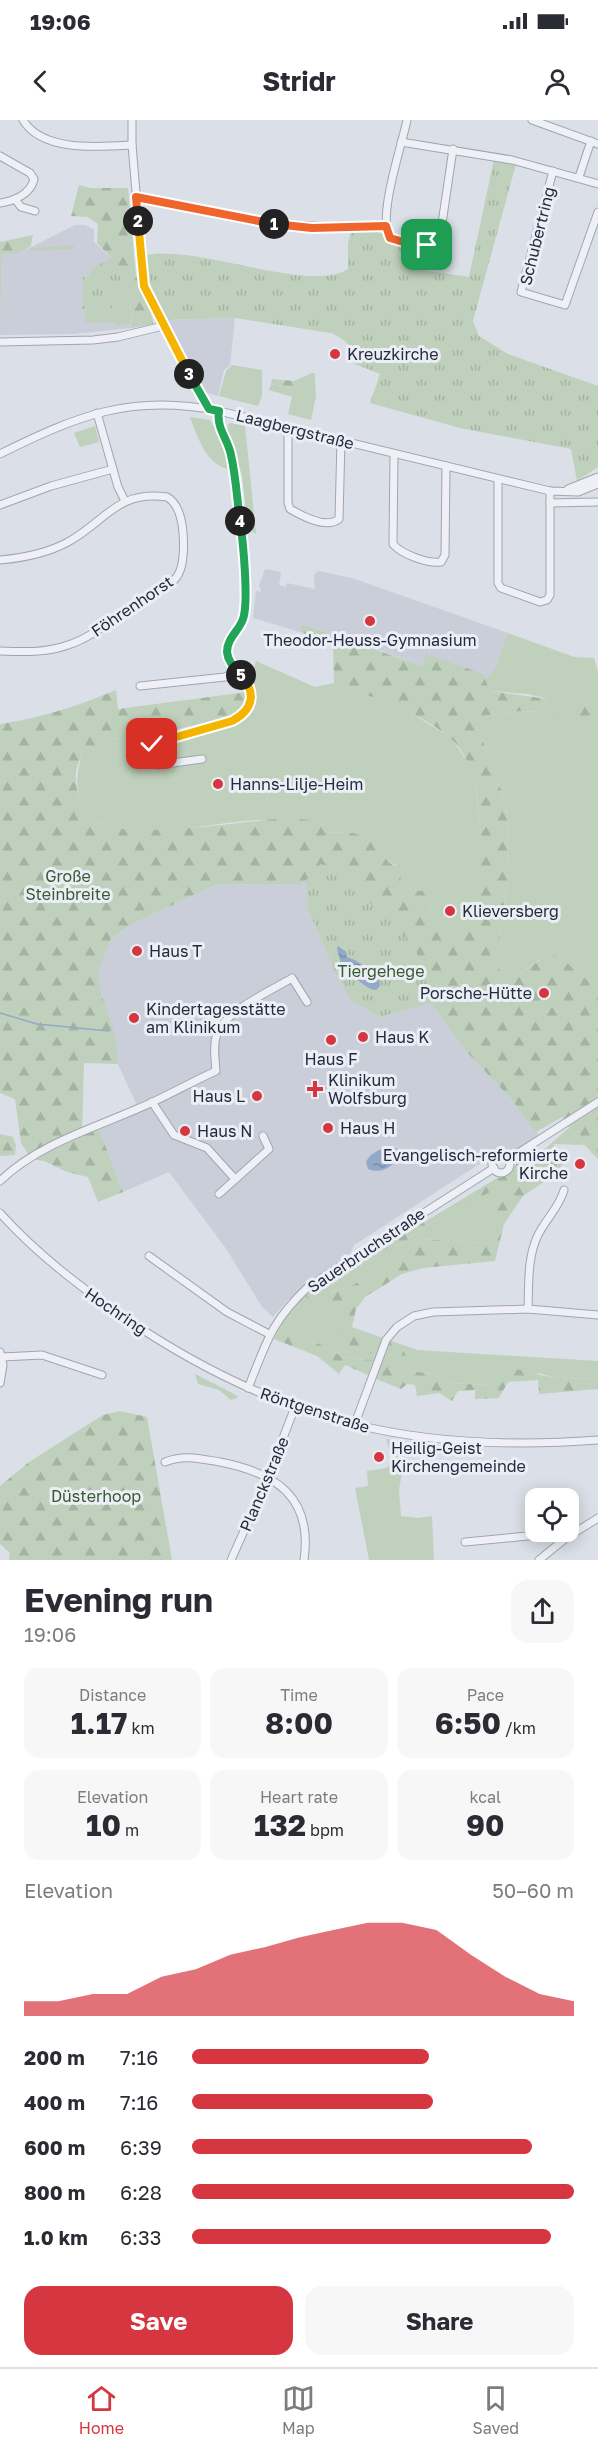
<!DOCTYPE html>
<html lang="en">
<head>
<meta charset="utf-8">
<style>
	:root { --surface:#fff; --page:#f7f7f7; --text:#2b2b33; --muted:#7c7c81; --line:#e1e1e2; --accent:#d63640 }
	body { margin:0; font-family:"Golos Text",sans-serif; background:var(--page); color:var(--text); height:100vh; display:flex; flex-direction:column; font-size:22px; white-space:nowrap }
	* { box-sizing:border-box; margin:0 }
	p { font-size:20px; color:var(--muted) }
	.icon { flex:none; width:33px; height:33px; fill:none; stroke:currentColor; stroke-width:2; stroke-linecap:round; stroke-linejoin:round }
	.map { position:relative; height:1440px; overflow:hidden }
	.panel { display:flex; flex-direction:column; background:var(--surface); flex:1 }
	.panel>* { flex:none }
	.fabs { position:absolute; left:525px; top:1368px; display:grid; gap:12px }
	.fabs a { display:grid; place-items:center; width:54px; height:54px; border-radius:12px; background:var(--surface); box-shadow:0 3px 15px #0003; font-size:30px }
	.pin { position:absolute; display:grid; place-items:center; width:51px; height:51px; color:#fff; margin:-26px; border-radius:12px; box-shadow:0 3px 9px #0006 }
	.km { position:absolute; width:30px; height:30px; margin:-15px; border-radius:50%; background:#222; color:#fff; font-size:16px; line-height:30px; text-align:center }
	.round { display:grid; place-items:center; flex:none; width:63px; height:63px; border-radius:18px; background:var(--page) }
	.headline { display:flex; align-items:center; justify-content:space-between; height:102px; padding:0 24px }
	h1 { font-size:33px; font-weight:700; line-height:45px }
	.stats { display:grid; grid-template-columns:repeat(3,1fr); gap:9px; height:102px; padding:6px 24px }
	.stats div { display:grid; align-content:center; border-radius:15px; background:var(--page); text-align:center }
	.stats b { font-size:30px; font-weight:700 }
	.stats small { font-size:16px; font-weight:400 }
	.stats p { font-size:16px }
	.chart { height:168px; padding:12px 24px }
	.chart p { display:flex; justify-content:space-between }
	.chart svg { width:100%; height:108px; margin-top:6px; fill:var(--accent); opacity:.7 }
	.button { display:flex; gap:12px; margin-top:auto; padding:12px 24px }
	.button a { flex:1; height:69px; border-radius:18px; background:var(--accent); color:#fff; font-size:24px; font-weight:700; line-height:69px; text-align:center }
	.button a+a { background:var(--page); color:var(--text) }
	ul { padding:0 24px; list-style:none; font-size:20px }
	li { display:grid; grid-template-columns:96px 72px 1fr; align-items:center; height:45px }
	li i { height:15px; border-radius:8px; background:var(--accent) }
	.status { display:flex; justify-content:space-between; align-items:center; height:42px; padding:0 30px; background:var(--surface); direction:ltr }
	.status svg { height:16px; fill:currentColor }
	header { display:flex; justify-content:space-between; align-items:center; height:78px; padding:0 24px; background:var(--surface); font-size:27px; font-weight:700 }
	.menu { display:flex; justify-content:space-around; align-items:center; height:84px; border-top:2px solid var(--line); background:var(--surface); font-size:16px; color:var(--muted) }
	.menu a { display:grid; justify-items:center; gap:3px }
	.menu .on { color:var(--accent) }
	.map>svg:first-child { display:block }
	.built { fill:#c9ced9 }
	.green { fill:#bfd1bc }
	.forest { fill:url(#forest-firs) }
	.park { fill:url(#park-tufts) }
	.water { fill:url(#water-ripples) }
	.lines { fill:none; stroke-linecap:round; stroke-linejoin:round }
	.stream { stroke:#93a9ca; stroke-width:1.5 }
	.minor-casing { stroke:#a0a5b1; stroke-width:9 }
	.minor { stroke:#eef0f5; stroke-width:7 }
	.split-1-casing { stroke:#fff; stroke-width:12 }
	.split-2-casing { stroke:#fff; stroke-width:12 }
	.split-3-casing { stroke:#fff; stroke-width:12 }
	.split-4-casing { stroke:#fff; stroke-width:12 }
	.split-5-casing { stroke:#fff; stroke-width:12 }
	.split-6-casing { stroke:#fff; stroke-width:12 }
	.split-1 { stroke:#f0652b; stroke-width:8 }
	.split-2 { stroke:#f0652b; stroke-width:8 }
	.split-3 { stroke:#f5b400; stroke-width:8 }
	.split-4 { stroke:#22a559; stroke-width:8 }
	.split-5 { stroke:#22a559; stroke-width:8 }
	.split-6 { stroke:#f5b400; stroke-width:8 }
	.poi-dot { fill:#d63640; stroke:#ebeef5; stroke-width:2 }
	.labels { text-anchor:middle; stroke-width:6; stroke-linejoin:round; paint-order:stroke }
	.street-label { font-size:16px; fill:#242b3e; stroke:#ebeef5 }
	.poi-label { font-size:16px; fill:#242b3e; stroke:#ebeef5; text-anchor:start }
	.park-label { font-size:16px; fill:#355a31; stroke:#ebeef5 }
</style>
</head>
<body>
<div class="status"><b>19:06</b><svg viewBox="0 0 49 12"><path d="M0 12V9h3v3zM5 12V6h3v6zM10 12V3h3v9zM15 12V0h3v12zM26 1h20v11H26zM47 4h2v5h-2z"/></svg></div>
<header><svg class="icon" aria-label="back" viewBox="0 0 24 24"><path d="M15 5l-7 7 7 7"/></svg>Stridr<svg class="icon" aria-label="person" viewBox="0 0 24 24"><circle cx="12" cy="8" r="4"/><path d="M4 21q1-7 8-7t8 7"/></svg></header>
<div class="map">
<svg width="598" height="1440" viewBox="0 0 598 1440">
	<defs>
		<pattern id="forest-firs" width="22" height="20" patternUnits="userSpaceOnUse" patternTransform="scale(1.5)"><rect width="22" height="20" fill="#bfd1bc"/><path d="M5 1l3.5 6h-7zM16 11l3.5 6h-7z" fill="#a4b4a3"/></pattern>
		<pattern id="park-tufts" width="24" height="20" patternUnits="userSpaceOnUse" patternTransform="scale(1.5)"><rect width="24" height="20" fill="#bfd1bc"/><path d="M3 7l-1-3M5 7V3M7 7l1-3M15 17l-1-3M17 17v-4M19 17l1-3" fill="none" stroke="#a4b4a3"/></pattern>
		<pattern id="water-ripples" width="26" height="14" patternUnits="userSpaceOnUse" patternTransform="scale(1.5)"><rect width="26" height="14" fill="#93a9ca"/><path d="M2 4q2-2 4 0t4 0M15 11q2-2 4 0t4 0" fill="none" stroke="#788aa5"/></pattern>
	</defs>
	<rect width="100%" height="100%" fill="#dbdfe7"/>
	<g class="built">
		<path d="M75,105H84L94,109V122L117,144L130,176L132,208L73,214L0,215L2,134H17Z"/>
		<path d="M235,198L230,245L224,250L218,276L204,272L164,200Z"/>
		<path d="M265,449L281,452L279,465L286,467L287,463L315,469L314,455L318,451L352,458L508,513L494,550L485,559H456L371,527L302,504L300,512L253,498L256,471L261,472L259,465Z"/>
		<path d="M306,760L308,789L336,854L351,880L379,897L427,883L433,885L465,930L512,980L540,1016L509,1034L498,1032L354,1125L350,1134L287,1181L273,1197L262,1187L227,1130L169,1052L123,1072L98,1007L139,990L118,944L84,942L83,841L132,804L217,764H302Z"/>
	</g>
	<g class="green">
		<path d="M74,125V129L31,131V128Z"/>
		<path d="M130,176L131,204L115,205L114,202L86,203L85,190L113,188V177Z"/>
		<path d="M232,245L262,250V276L258,286L219,276L226,251Z"/>
		<path d="M315,261L316,276L311,300L288,294L292,277L269,270L271,264L295,269Z"/>
		<path d="M190,297L210,300L218,313L233,349C208,350 197,316 190,297Z"/>
		<path d="M230,303L245,306L256,414L248,409L242,355L227,311L228,305Z"/>
		<path d="M95,306L99,322L80,327L74,313Z"/>
		<path d="M508,513L574,537L594,538L598,552V869L558,835L539,840L518,855L510,858L486,840L500,817L508,752L507,694L496,651L476,606V597L520,591L542,592L548,579L528,574L490,571L485,559L494,550Z"/>
		<path d="M256,541L315,567L334,563L403,588L451,618L472,648L479,692L482,736L477,804L463,818L444,807L430,792L432,780L424,770L414,772L400,762L397,745L389,743C371,715 361,712 327,713L318,701C288,698 257,699 227,703C192,707 153,715 117,709C104,707 91,700 84,688C72,667 79,651 82,630C117,612 158,618 196,607C213,602 230,591 247,584V572Z"/>
		<path d="M569,1008L584,1025L554,1024L552,1040L544,1039L479,1123L423,1119L355,1164L331,1173L337,1201L343,1208L410,1236L417,1230L598,1241V1258L558,1259L539,1253L489,1265L447,1263L431,1254L405,1250L403,1244H382L376,1259L368,1255L373,1240L343,1237L320,1224L277,1212L293,1185L304,1174L313,1177L331,1163L349,1154L350,1148L375,1138L389,1127L400,1125L430,1103L516,1054Z"/>
		<path d="M195,1254L238,1276L237,1278L231,1280L219,1270L198,1264Z"/>
		<path d="M386,1319L407,1322L399,1370L401,1396L418,1398L432,1396L434,1440H369L355,1368L368,1366L367,1351L387,1348L393,1340Z"/>
	</g>
	<g class="forest">
		<path d="M79,65L91,68H128L136,156L153,200V204L132,208L130,176L117,144L97,123L98,104L88,97L71,96Z"/>
		<path d="M33,115L31,126L17,134H2L0,215V122Z"/>
		<path d="M312,253H315V261L295,269L271,264L272,259L294,261Z"/>
		<path d="M302,504L422,546L426,534L483,554L490,571L548,579L542,592L520,591L476,597V606L496,651L507,694L508,752L500,817L487,840L510,858C529,852 538,835 558,835L598,869V1039L571,1011L562,997L536,1012L512,980L465,930L433,885L427,883L379,897L351,880L336,854L308,789L306,760L302,764H217L132,804L111,819L99,849V867L115,915L118,944L84,943L82,1012L98,1007L123,1072L98,1082L88,1057L67,1052L44,1041L31,1039L21,1023L15,979L0,973V604C41,598 78,586 116,570L118,589L247,572C247,586 242,592 230,598L144,616L119,618L82,630C81,638 77,645 76,652C74,670 82,690 96,701C121,722 250,700 286,698C297,698 308,700 318,701L328,713H353L366,717L377,725L389,743L402,748L400,762L414,772L424,770L430,772L432,780L430,792L444,807L463,817L477,804C480,755 491,652 450,618C417,590 373,578 334,563L333,525L300,512Z"/>
		<path d="M562,582L589,585L595,594L594,599L556,595Z"/>
		<path d="M0,1014L13,1017L16,1025L15,1035L0,1036Z"/>
		<path d="M541,1030L516,1054L490,1072L430,1103L400,1125L389,1127L375,1138L350,1148L349,1154C336,1160 319,1175 308,1179L304,1174C321,1162 343,1141 365,1138L497,1058L508,1056L519,1040Z"/>
		<path d="M544,1039L564,1043L559,1048L560,1051L523,1076L504,1104L495,1141L423,1148L402,1154L365,1177L356,1189L352,1207L417,1230L410,1236C389,1235 349,1237 340,1213L343,1208L337,1201L331,1199V1173L355,1164L423,1119L479,1123L497,1097L498,1073L508,1064L521,1066V1061Z"/>
		<path d="M277,1212L320,1224L343,1237L373,1240L368,1255L345,1245L339,1254L317,1236L274,1219Z"/>
		<path d="M394,1241L403,1244L405,1250L431,1254L437,1250L447,1263L489,1265L495,1252L516,1249L558,1259L598,1258V1269L539,1274L538,1260L508,1262L499,1278L475,1279V1270L458,1271L452,1281L439,1273L417,1276L415,1265L407,1264L401,1269L376,1259L382,1244Z"/>
		<path d="M120,1291L147,1297L172,1440H9L10,1433L0,1424V1366L29,1342L76,1312L103,1295Z"/>
	</g>
	<g class="park">
		<path d="M494,39L516,44L473,201L479,216L508,234L598,266V347L577,361L571,329L460,308L370,283L380,254L355,244C353,227 347,220 331,213L235,198L164,200L148,158L146,135C197,124 309,174 348,149V123L351,111L372,110L381,113L387,122L408,129V144L415,149L469,157Z"/>
		<path d="M111,138L117,144L130,176L113,177L114,188L82,189L83,157H88L93,148Z"/>
		<path d="M321,744L345,753L378,792L383,793C412,822 431,839 427,884L379,897L351,880L336,854L308,789L306,760Z"/>
	</g>
	<g class="water">
		<path d="M338,826L345,831L347,837L355,840L379,856L380,866L376,870C366,870 361,859 351,858L341,844L337,829Z"/>
		<path d="M384,1028H396L399,1031C399,1045 381,1055 368,1049L366,1042C370,1034 376,1031 384,1028Z"/>
	</g>
	<g class="lines">
		<path class="stream" d="M0,893L37,904L109,911"/>
		<defs>
			<g id="minor">
				<path d="M23,0C42,32 98,27 132,25"/>
				<path d="M132,0V25L144,166L153,187L209,289"/>
				<path d="M407,0C402,25 377,97 390,118L410,124H436L441,110L453,29"/>
				<path d="M532,0L598,24"/>
				<path d="M401,22L512,40L598,64"/>
				<path d="M0,36L30,53L34,59C31,74 14,81 0,83"/>
				<path d="M553,51L521,172L565,185L598,92"/>
				<path d="M579,57L591,21"/>
				<path d="M136,77L276,104L346,108L386,106"/>
				<path d="M15,79L21,87L35,91"/>
				<path d="M0,222L93,220L118,217L163,206"/>
				<path d="M97,293L118,367L125,381"/>
				<path d="M288,308V383L290,389C302,396 327,409 339,399L341,320"/>
				<path d="M0,334C77,296 131,273 219,291L550,371L578,372L598,364"/>
				<path d="M394,334L393,424C401,434 428,444 441,442L445,435L446,346"/>
				<path d="M498,359V463L501,468L540,482L547,480L550,475V371"/>
				<path d="M568,369L598,357"/>
				<path d="M550,383L598,382"/>
				<path d="M0,385L51,366L113,349"/>
				<path d="M0,440C22,438 48,433 68,422C106,401 117,370 167,377C179,384 182,399 183,413C184,424 184,443 179,453C172,468 151,474 138,482C115,496 94,517 68,525C46,533 23,532 0,531"/>
				<path d="M140,566L225,557L237,551"/>
				<path d="M202,639L158,645L151,642C146,634 147,627 156,623C177,616 238,606 249,587C263,563 228,553 227,531C227,516 242,508 244,494C249,447 241,390 233,343C229,325 216,309 219,291"/>
				<path d="M152,982L174,1015L207,1028L235,1059"/>
				<circle cx="501" cy="1044" r="9"/>
				<path d="M509,1039L598,982"/>
				<path d="M0,1061C37,1025 91,1009 137,989C164,978 189,963 216,951C215,938 213,925 217,913C226,891 272,870 292,858L307,882"/>
				<path d="M219,1074L269,1029L263,1016"/>
				<path d="M0,1093C37,1134 79,1166 125,1198C278,1302 414,1334 598,1320"/>
				<path d="M149,1136L227,1192L269,1214"/>
				<path d="M528,1189C529,1164 527,1138 538,1115C546,1099 560,1086 564,1070"/>
				<path d="M0,1232L3,1245L0,1263"/>
				<path d="M2,1237L42,1235L102,1255"/>
				<path d="M248,1268C267,1222 270,1203 308,1167L494,1048"/>
				<path d="M354,1306L386,1220L397,1207L414,1196L433,1192L528,1189L598,1195"/>
				<path d="M165,1342C184,1334 201,1339 220,1342C276,1353 313,1377 304,1440"/>
				<path d="M465,1422L538,1415L566,1418"/>
				<path d="M231,1440L268,1357L295,1287"/>
				<path d="M539,1440L566,1418L598,1398"/>
			</g>
		</defs>
		<use href="#minor" class="minor-casing"/>
		<use href="#minor" class="minor"/>
	</g>
	<g class="lines">
		<defs>
			<path id="split-1" d="M274,104L312,108L386,106L390,118L410,124L427,125"/>
			<path id="split-2" d="M138,101L136,77L274,104"/>
			<path id="split-3" d="M138,101L144,166L189,254"/>
			<path id="split-4" d="M189,254L209,289L219,291C216,308 228,319 231,335C236,357 237,379 240,401"/>
			<path id="split-5" d="M240,401C243,421 249,482 243,499C239,511 227,518 227,532C228,542 235,548 241,555"/>
			<path id="split-6" d="M152,624L232,601C253,590 257,573 241,555"/>
		</defs>
		<use href="#split-1" class="split-1-casing"/>
		<use href="#split-2" class="split-2-casing"/>
		<use href="#split-3" class="split-3-casing"/>
		<use href="#split-4" class="split-4-casing"/>
		<use href="#split-5" class="split-5-casing"/>
		<use href="#split-6" class="split-6-casing"/>
		<use href="#split-1" class="split-1"/>
		<use href="#split-2" class="split-2"/>
		<use href="#split-3" class="split-3"/>
		<use href="#split-4" class="split-4"/>
		<use href="#split-5" class="split-5"/>
		<use href="#split-6" class="split-6"/>
	</g>
	<g class="poi-dot">
		<circle cx="335" cy="234" r="6"/>
		<circle cx="370" cy="501" r="6"/>
		<circle cx="218" cy="664" r="6"/>
		<circle cx="450" cy="791" r="6"/>
		<circle cx="137" cy="831" r="6"/>
		<circle cx="544" cy="873" r="6"/>
		<circle cx="134" cy="898" r="6"/>
		<circle cx="363" cy="917" r="6"/>
		<circle cx="331" cy="920" r="6"/>
		<path d="M312 960h6v6h6v6h-6v6h-6v-6h-6v-6h6z"/>
		<circle cx="257" cy="976" r="6"/>
		<circle cx="328" cy="1008" r="6"/>
		<circle cx="185" cy="1011" r="6"/>
		<circle cx="580" cy="1044" r="6"/>
		<circle cx="379" cy="1337" r="6"/>
	</g>
	<g class="labels">
		<g class="street-label">
			<text transform="translate(537 116) rotate(-76)" y="6">Schubertring</text>
			<text transform="translate(295 309) rotate(14)" y="6">Laagbergstraße</text>
			<text transform="translate(132 486) rotate(-34)" y="6">Föhrenhorst</text>
			<text transform="translate(366 1130) rotate(-34)" y="6">Sauerbruchstraße</text>
			<text transform="translate(116 1191) rotate(34)" y="6">Hochring</text>
			<text transform="translate(315 1290) rotate(18)" y="6">Röntgenstraße</text>
			<text transform="translate(264 1364) rotate(-67)" y="6">Planckstraße</text>
		</g>
		<g class="poi-label">
			<text x="347" y="240">Kreuzkirche</text>
			<text x="370" y="526" text-anchor="middle">Theodor-Heuss-Gymnasium</text>
			<text x="230" y="670">Hanns-Lilje-Heim</text>
			<text x="462" y="797">Klieversberg</text>
			<text x="149" y="837">Haus T</text>
			<text x="532" y="879" text-anchor="end">Porsche-Hütte</text>
			<text x="146" y="895">Kindertagesstätte<tspan x="146" dy="18">am Klinikum</tspan></text>
			<text x="375" y="923">Haus K</text>
			<text x="331" y="945" text-anchor="middle">Haus F</text>
			<text x="328" y="966">Klinikum<tspan x="328" dy="18">Wolfsburg</tspan></text>
			<text x="245" y="982" text-anchor="end">Haus L</text>
			<text x="340" y="1014">Haus H</text>
			<text x="197" y="1017">Haus N</text>
			<text x="568" y="1041" text-anchor="end">Evangelisch-reformierte<tspan x="568" dy="18">Kirche</tspan></text>
			<text x="391" y="1334">Heilig-Geist<tspan x="391" dy="18">Kirchengemeinde</tspan></text>
		</g>
		<g class="park-label">
			<text x="68" y="762">Große<tspan x="68" dy="18">Steinbreite</tspan></text>
			<text x="381" y="857">Tiergehege</text>
			<text x="96" y="1382">Düsterhoop</text>
		</g>
	</g>
</svg>
<div class="fabs">
<a><svg class="icon" aria-label="locate" viewBox="0 0 24 24"><circle cx="12" cy="12" r="6"/><path d="M12 2v4M12 18v4M2 12h4M18 12h4"/></svg></a>
</div>
<div class="pin" style="left:427px;top:125px;background:#1e9e55"><svg class="icon" aria-label="arrive" viewBox="0 0 24 24"><path d="M6 21V4h12l-3 4 3 4H6"/></svg></div>
<div class="pin" style="left:152px;top:624px;background:#d93025"><svg class="icon" aria-label="check" viewBox="0 0 24 24"><path d="M5 12l5 5 9-10"/></svg></div>
<b class="km" style="left:274px;top:104px">1</b>
<b class="km" style="left:138px;top:101px">2</b>
<b class="km" style="left:189px;top:254px">3</b>
<b class="km" style="left:240px;top:401px">4</b>
<b class="km" style="left:241px;top:555px">5</b>
</div>
<section class="panel">
<div class="headline"><div><h1>Evening run</h1><p>19:06</p></div><a class="round"><svg class="icon" aria-label="share" viewBox="0 0 24 24"><path d="M12 15V3M7 8l5-5 5 5M5 13v7h14v-7"/></svg></a></div>
<div class="stats">
<div><p>Distance</p><b>1.17<small> km</small></b></div>
<div><p>Time</p><b>8:00</b></div>
<div><p>Pace</p><b>6:50<small> /km</small></b></div>
</div>
<div class="stats">
<div><p>Elevation</p><b>10<small> m</small></b></div>
<div><p>Heart rate</p><b>132<small> bpm</small></b></div>
<div><p>kcal</p><b>90</b></div>
</div>
<div class="chart"><p><span>Elevation</span>50–60 m</p>
<svg viewBox="0 0 160 44" preserveAspectRatio="none"><path d="M0 44V38L10 38L20 35L30 35L40 28L50 25L60 19L70 16L80 12L90 9L100 6L110 6L120 9L130 19L140 28L150 35L160 38V44z"/></svg>
</div>
<ul>
<li><b>200 m</b>7:16<i style="width:62%"></i></li>
<li><b>400 m</b>7:16<i style="width:63%"></i></li>
<li><b>600 m</b>6:39<i style="width:89%"></i></li>
<li><b>800 m</b>6:28<i style="width:100%"></i></li>
<li><b>1.0 km</b>6:33<i style="width:94%"></i></li>
</ul>
<div class="button"><a>Save</a><a>Share</a></div>
</section>
<nav class="menu">
<a class="on"><svg class="icon" aria-label="home" viewBox="0 0 24 24"><path d="M3 11l9-7 9 7M6 9v11h12V9"/></svg>Home</a>
<a><svg class="icon" aria-label="map" viewBox="0 0 24 24"><path d="M3 6l6-2 6 2 6-2v14l-6 2-6-2-6 2zM9 4v14M15 6v14"/></svg>Map</a>
<a><svg class="icon" aria-label="saved" viewBox="0 0 24 24"><path d="M7 4h10v16l-5-4-5 4z"/></svg>Saved</a>
</nav>
</body>
</html>
